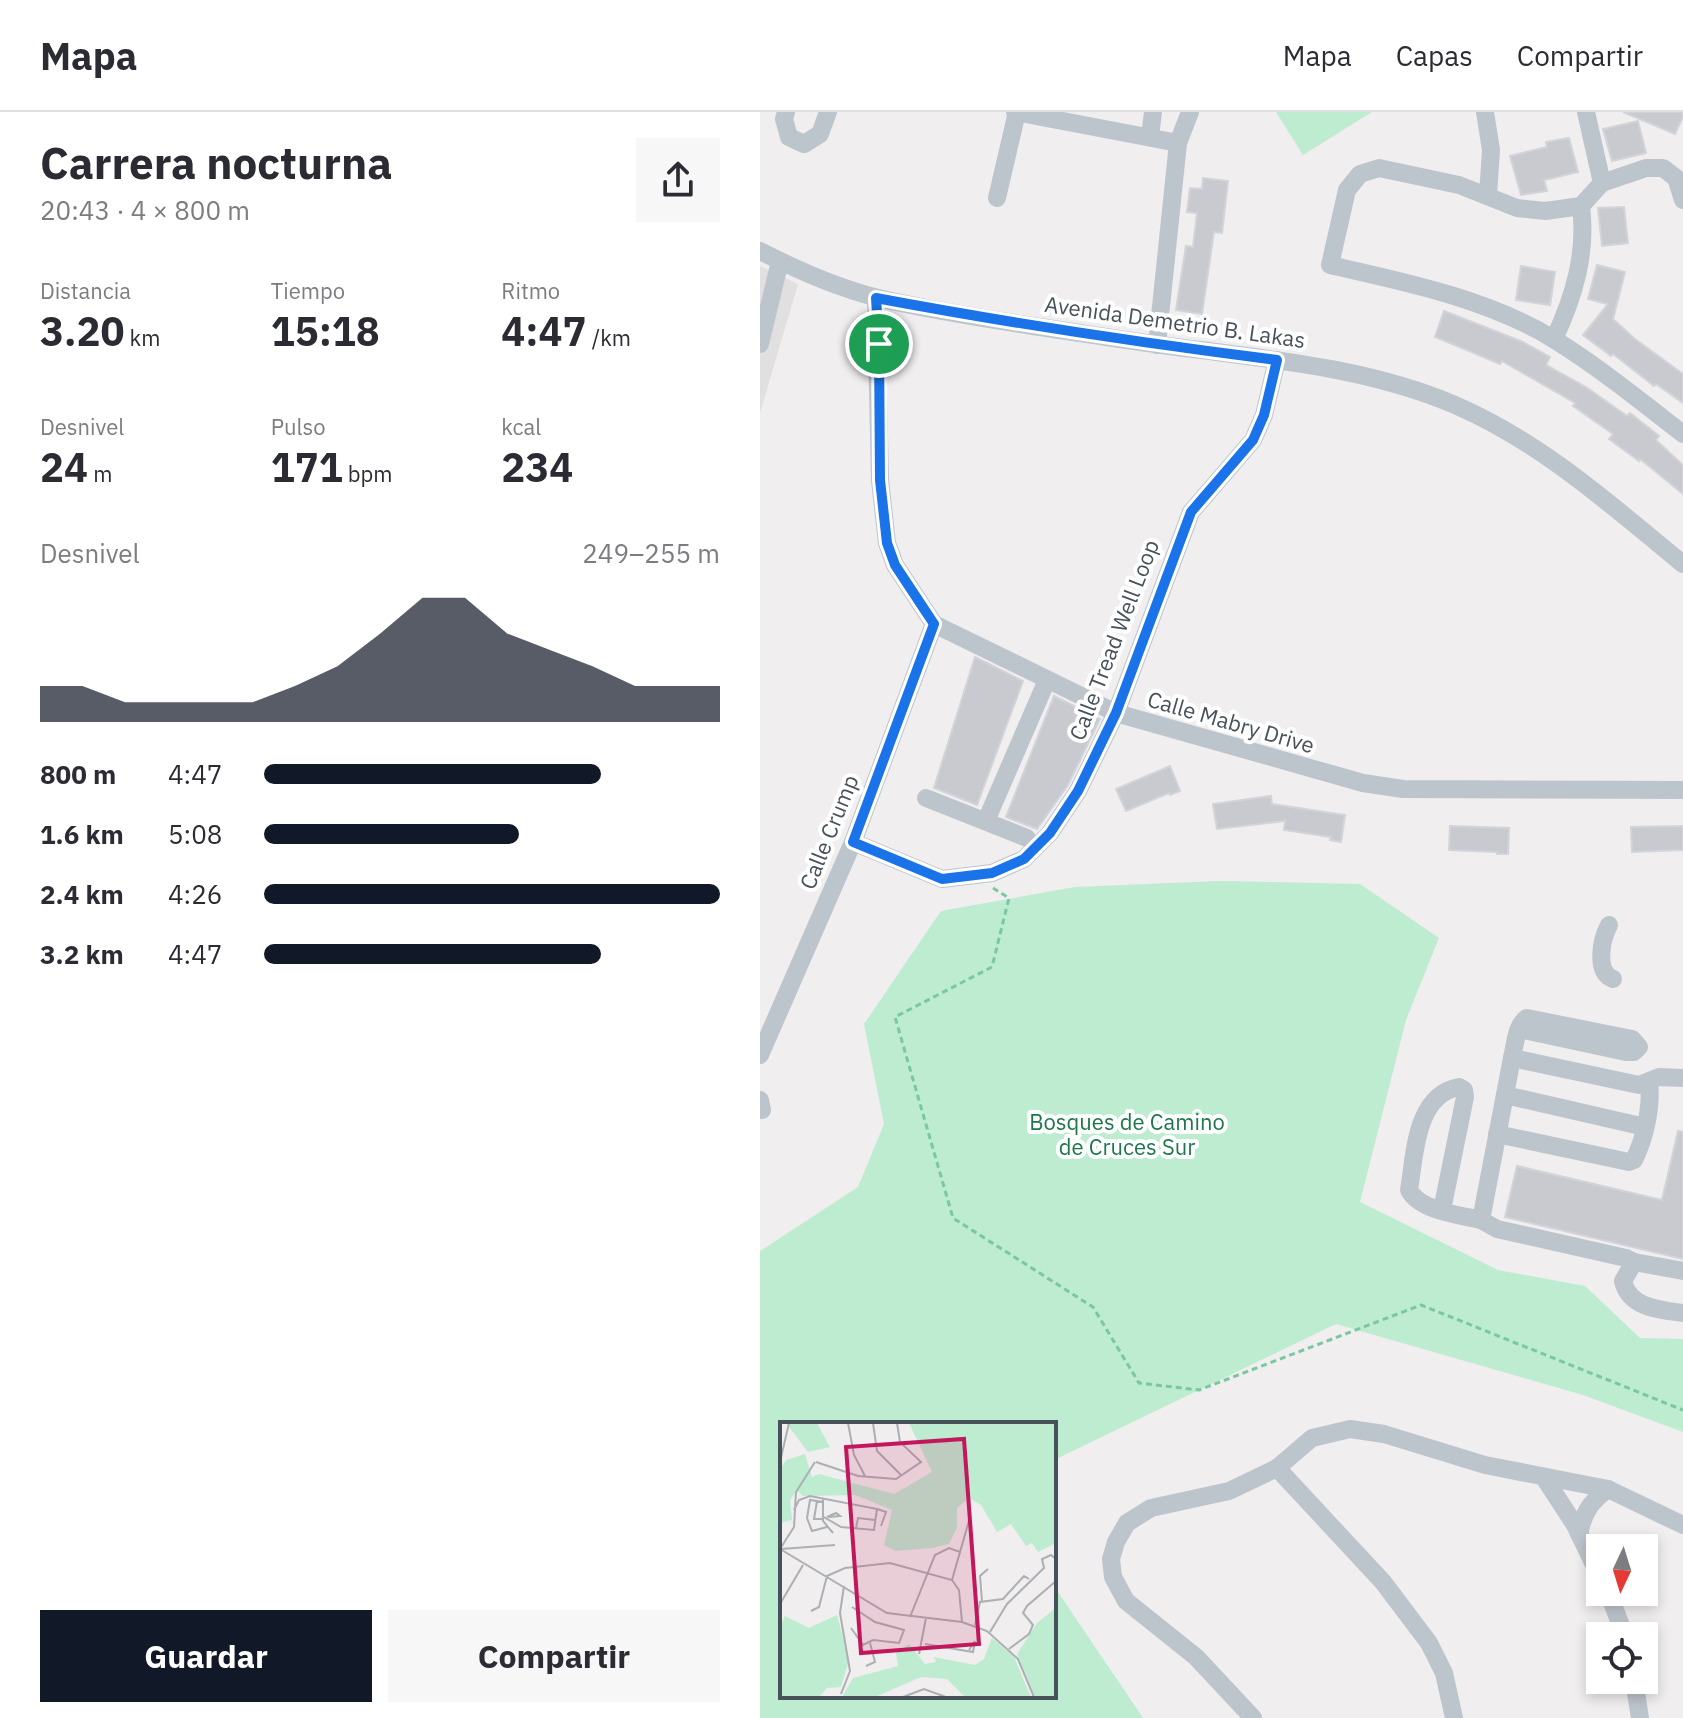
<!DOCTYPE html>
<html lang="es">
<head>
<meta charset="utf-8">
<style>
	:root { --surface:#fff; --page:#f7f7f7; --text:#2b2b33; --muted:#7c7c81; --line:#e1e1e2; --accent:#111827 }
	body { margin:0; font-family:"IBM Plex Sans",sans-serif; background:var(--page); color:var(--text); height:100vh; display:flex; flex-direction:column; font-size:30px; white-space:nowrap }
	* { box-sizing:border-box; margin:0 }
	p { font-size:26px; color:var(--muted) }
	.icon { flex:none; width:44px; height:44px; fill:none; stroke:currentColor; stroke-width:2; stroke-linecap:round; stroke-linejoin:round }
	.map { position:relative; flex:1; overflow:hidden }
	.drawer { display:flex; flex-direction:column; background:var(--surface); width:760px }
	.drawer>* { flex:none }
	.needle { width:52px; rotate:184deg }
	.buttons { position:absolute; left:826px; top:1422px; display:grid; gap:16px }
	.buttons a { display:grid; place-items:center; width:72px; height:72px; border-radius:0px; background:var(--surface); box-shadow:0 4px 12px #0003; font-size:40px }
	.pin { position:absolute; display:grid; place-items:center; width:68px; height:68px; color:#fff; margin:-34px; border:4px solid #fff; border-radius:50%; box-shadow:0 2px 8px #0007 }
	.round { display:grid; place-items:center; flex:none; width:84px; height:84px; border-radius:0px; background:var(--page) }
	.overview { display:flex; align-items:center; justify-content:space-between; height:136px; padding:0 40px }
	h1 { font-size:44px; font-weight:700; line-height:60px }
	.metrics { display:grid; grid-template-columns:repeat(3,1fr); gap:12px; height:136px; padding:8px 40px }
	.metrics div { display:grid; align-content:center }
	.metrics b { font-size:40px; font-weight:700 }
	.metrics small { font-size:22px; font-weight:400 }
	.metrics p { font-size:22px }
	.chart { height:224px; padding:16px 40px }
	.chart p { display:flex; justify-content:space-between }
	.chart svg { width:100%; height:144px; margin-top:8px; fill:var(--accent); opacity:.7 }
	.action { display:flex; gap:16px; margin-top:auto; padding:16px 40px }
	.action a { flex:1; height:92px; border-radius:0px; background:var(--accent); color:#fff; font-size:32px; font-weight:700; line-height:92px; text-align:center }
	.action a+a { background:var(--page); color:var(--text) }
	ul { padding:0 40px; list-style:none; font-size:26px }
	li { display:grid; grid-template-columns:128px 96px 1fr; align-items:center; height:60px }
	li i { height:20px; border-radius:10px; background:var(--accent) }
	header { display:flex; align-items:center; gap:48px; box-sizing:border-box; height:112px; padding:0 40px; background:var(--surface); border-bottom:2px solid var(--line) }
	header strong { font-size:38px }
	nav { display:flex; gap:44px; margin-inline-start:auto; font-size:28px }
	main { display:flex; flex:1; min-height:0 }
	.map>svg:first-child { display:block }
	.education { fill:#e1dfdf }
	.green { fill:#beecd0 }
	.building { fill:#c8cad0; stroke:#d2d4d9; stroke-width:2 }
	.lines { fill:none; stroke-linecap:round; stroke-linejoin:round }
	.path { stroke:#78c8a1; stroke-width:3; stroke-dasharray:6 4; stroke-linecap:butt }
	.minor { stroke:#bdc5cc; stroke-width:18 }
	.route-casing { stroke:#fff; stroke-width:16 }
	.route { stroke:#1a73e8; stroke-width:10 }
	.labels { text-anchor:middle; stroke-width:8; stroke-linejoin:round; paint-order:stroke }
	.street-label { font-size:22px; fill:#47515a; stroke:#fff }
	.park-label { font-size:22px; fill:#1c774a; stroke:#fff }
	.inset-road { fill:none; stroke:#acafb3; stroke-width:2 }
	.view { fill:#c2185b; fill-opacity:0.15; stroke:#c2185b; stroke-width:4 }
	.inset-edge { fill:none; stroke:#47515a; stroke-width:4 }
</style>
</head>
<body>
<header>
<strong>Mapa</strong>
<nav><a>Mapa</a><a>Capas</a><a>Compartir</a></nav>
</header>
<main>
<section class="drawer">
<div class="overview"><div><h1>Carrera nocturna</h1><p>20:43 · 4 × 800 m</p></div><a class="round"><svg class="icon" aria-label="share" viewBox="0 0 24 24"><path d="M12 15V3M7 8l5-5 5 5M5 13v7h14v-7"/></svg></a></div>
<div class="metrics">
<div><p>Distancia</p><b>3.20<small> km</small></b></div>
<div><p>Tiempo</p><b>15:18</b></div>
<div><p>Ritmo</p><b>4:47<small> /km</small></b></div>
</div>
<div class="metrics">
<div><p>Desnivel</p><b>24<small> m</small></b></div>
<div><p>Pulso</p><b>171<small> bpm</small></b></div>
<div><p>kcal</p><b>234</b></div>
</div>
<div class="chart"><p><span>Desnivel</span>249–255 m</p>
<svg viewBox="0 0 160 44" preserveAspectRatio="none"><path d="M0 44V33L10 33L20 38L30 38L40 38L50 38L60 33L70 27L80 17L90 6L100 6L110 17L120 22L130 27L140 33L150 33L160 33V44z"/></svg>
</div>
<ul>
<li><b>800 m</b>4:47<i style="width:74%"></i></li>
<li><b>1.6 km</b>5:08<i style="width:56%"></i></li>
<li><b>2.4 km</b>4:26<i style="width:100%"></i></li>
<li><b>3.2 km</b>4:47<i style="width:74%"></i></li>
</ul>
<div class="action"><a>Guardar</a><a>Compartir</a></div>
</section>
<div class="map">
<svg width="923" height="1606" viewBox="0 0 923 1606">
	<rect width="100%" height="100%" fill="#f0eeee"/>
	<path class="education" d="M0,154L38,172L0,301Z"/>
	<g class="green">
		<path d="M516,0H612L543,43Z"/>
		<path d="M460,769L600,772L679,826L646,908L600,1090L738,1158L825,1174L880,1226L923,1227V1320L823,1283L576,1212L294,1348V1312H22V1584H294V1474L383,1606H0V1139L98,1075L124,1012L104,912L181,799L315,775Z"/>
	</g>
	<g class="building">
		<path d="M863,0H923V5L915,22Z"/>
		<path d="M878,9L886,41L852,49L843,17Z"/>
		<path d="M809,26L818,60L784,68L787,79L761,83L750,44L787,35L786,30Z"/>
		<path d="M443,66L468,69L462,121L454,120L442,202L416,198L426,134L433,135L437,101L427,100L430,76L442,77Z"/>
		<path d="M864,95L868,131L842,134L838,96Z"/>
		<path d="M837,153L865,160L853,207L875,227L923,262V291L896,272L894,274L853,242L851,244L823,223L848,192L828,187Z"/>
		<path d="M761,154L795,160L790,193L756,188Z"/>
		<path d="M684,199L763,230L790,245L786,253L826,275L867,304L870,301L899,324L896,328L923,353V382L880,347L879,349L849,327L853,322L813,294L815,291L742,249L740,252L675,225Z"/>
		<path d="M215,545L263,569L217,693L174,676Z"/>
		<path d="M294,584L340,607L308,673L277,717L246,705Z"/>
		<path d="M410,654L420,679L410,683L409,681L366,699L356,677Z"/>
		<path d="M511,684L512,692L585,703L581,730L570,728L571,725L524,718L525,709L457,717L453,692Z"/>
		<path d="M690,714L749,716L748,742H737V740L689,738Z"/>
		<path d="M923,714V738L872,740L871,715Z"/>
		<path d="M918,1019L923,1020V1147L745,1105L757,1054L902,1088Z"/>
	</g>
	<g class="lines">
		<path class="path" d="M233,776L249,786L232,855L135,905L193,1106L333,1195L379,1271L439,1278L661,1193L923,1298"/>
		<g class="minor">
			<path d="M26,0L24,7L29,25L44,32L60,22L68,0"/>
			<path d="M255,0L418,31"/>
			<path d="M725,0L731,38L728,83"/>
			<path d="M826,0L842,71"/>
			<path d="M390,25L393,0"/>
			<path d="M237,86L257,0"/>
			<path d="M821,94L785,99L757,96L699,73L619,56L600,62L587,78L570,153C645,170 729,187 795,228C840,256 882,290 923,322"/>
			<path d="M821,94L842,71L886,56H903L916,66L923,88"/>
			<path d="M0,139C37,158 78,176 118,186C169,198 222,206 273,214C329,222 385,232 441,238C526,249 616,259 695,293C781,330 851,393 923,452"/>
			<path d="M116,186L120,368L127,431L135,453L174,512L356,601L603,671L643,677L923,678"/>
			<path d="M794,227C814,185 827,141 821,94"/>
			<path d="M0,232L20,149"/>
			<path d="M397,233L418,31L430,0"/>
			<path d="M166,686L267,726"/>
			<path d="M226,709L287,568"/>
			<path d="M93,730L182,767L232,761L264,747L290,721L318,679L356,601L431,400L493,328L504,303L517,248"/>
			<path d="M849,813C841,828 835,860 853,867"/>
			<path d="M0,943L93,730L174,512"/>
			<path d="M752,946C755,934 756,912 767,906L872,927L879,935L874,940H866L759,917"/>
			<path d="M923,966L899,965L879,973L752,946L721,1108L737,1117L866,1146L874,1150L923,1159"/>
			<path d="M745,983L885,1015"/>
			<path d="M0,988L2,998"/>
			<path d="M737,1022L869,1050L874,1048C885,1026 892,994 889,970"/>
			<path d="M682,1098L705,985L704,978L699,975C655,983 655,1043 649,1078C660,1099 700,1103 721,1108"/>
			<path d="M874,1150L863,1169C869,1196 900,1198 923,1201"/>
			<path d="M517,1356L623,1470L669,1531L684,1561L694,1606"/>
			<path d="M785,1367L815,1413L840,1465"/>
			<path d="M819,1422C824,1400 830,1390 848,1377"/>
			<path d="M848,1480L865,1524"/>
			<path d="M874,1568L880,1606"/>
			<path d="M493,1606L436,1545L366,1489L353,1465L351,1447L356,1430L367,1411L391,1396L469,1379L517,1356L552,1326L590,1317L624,1322L725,1353L848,1377L923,1413"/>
		</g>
	</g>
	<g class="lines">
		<defs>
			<path id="route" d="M116,186C249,211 382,231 517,248L504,303L493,328L431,400L356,601L318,679L290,721L264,747L232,761L182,767L93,730L174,512L135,453L127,431L120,368L119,232Z"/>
		</defs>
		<use href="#route" class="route-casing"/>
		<use href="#route" class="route"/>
	</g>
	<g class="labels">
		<g class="street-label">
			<text transform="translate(415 210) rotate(8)" y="8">Avenida Demetrio B. Lakas</text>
			<text transform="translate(354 528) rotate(-69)" y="8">Calle Tread Well Loop</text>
			<text transform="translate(471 610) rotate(16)" y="8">Calle Mabry Drive</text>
			<text transform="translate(69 720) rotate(-68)" y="8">Calle Crump</text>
		</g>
		<g class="park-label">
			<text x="367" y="1018">Bosques de Camino<tspan x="367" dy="25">de Cruces Sur</tspan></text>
		</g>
	</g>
	<g transform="translate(20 1310)">
		<rect width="276" height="276" fill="#f0eeee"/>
		<path d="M6,1H37L50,25L28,30ZM129,1H276V121L258,130L252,121L246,124L231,102L217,110L201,83L189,76L177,86V106L169,122L152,126L115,129L104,123L112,88L75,73L23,74L16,68L10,79L12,98L0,101V48L6,38L25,32L32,55L39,52L114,72L152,50ZM276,186V275H255L237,232L257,201ZM57,193L69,238L61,265L47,266L39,275H0V205L5,194L29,206ZM212,216L234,235L251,275H185L167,257L141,255L95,275H62L73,256L118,244L116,231L129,222L145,242L156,240L154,235L195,243L204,237Z" fill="#beecd0"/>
		<path class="inset-road" d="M68,1L74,33L85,54M93,1L97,29L121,53M0,40L9,1M36,40L78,54L116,57L141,40L120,20L117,1M43,77V99L53,111M37,79L34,97H42M43,80L30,78L27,96L32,109L47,105M97,87L106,90L101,104M14,88L19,78L30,74L97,87L94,108L61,105L42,94M47,95L56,91L60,94L49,95M76,106L78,96L95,98M0,127L107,191L182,200L207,209L238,237L254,275M0,127L14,105L16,70L35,40M1,127L55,123M172,158L190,95M202,179L200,154L208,147M0,182L23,143M72,185L95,200L124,208L119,221L93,218M31,189L39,185L47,154L65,146L110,141L172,158L179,168L182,200M130,195L155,133L169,126L180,130M195,203L200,180L223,177L244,154L249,157M71,206L83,223L93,218M210,210L227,182L264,146L262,137L271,133L276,137M145,222L193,230L195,219L189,228M229,227L249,212L253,203L243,191L247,184L276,159M139,232L146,196M86,244L95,240L90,221M61,272L70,249L60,191L64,164M123,275L144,267L166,275"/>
		<path class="view" d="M184,17L199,222L81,231L66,25Z"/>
		<rect width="276" height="276" class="inset-edge"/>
	</g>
</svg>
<div class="buttons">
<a><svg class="needle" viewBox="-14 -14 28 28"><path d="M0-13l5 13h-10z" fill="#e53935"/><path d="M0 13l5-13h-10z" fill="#7c7c81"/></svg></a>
<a><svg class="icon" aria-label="locate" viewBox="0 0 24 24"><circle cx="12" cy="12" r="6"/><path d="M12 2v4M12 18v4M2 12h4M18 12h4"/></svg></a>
</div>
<div class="pin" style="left:119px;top:232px;background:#1e9e55"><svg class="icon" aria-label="arrive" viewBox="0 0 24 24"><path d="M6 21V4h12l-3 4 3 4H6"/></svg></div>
</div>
</main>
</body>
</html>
